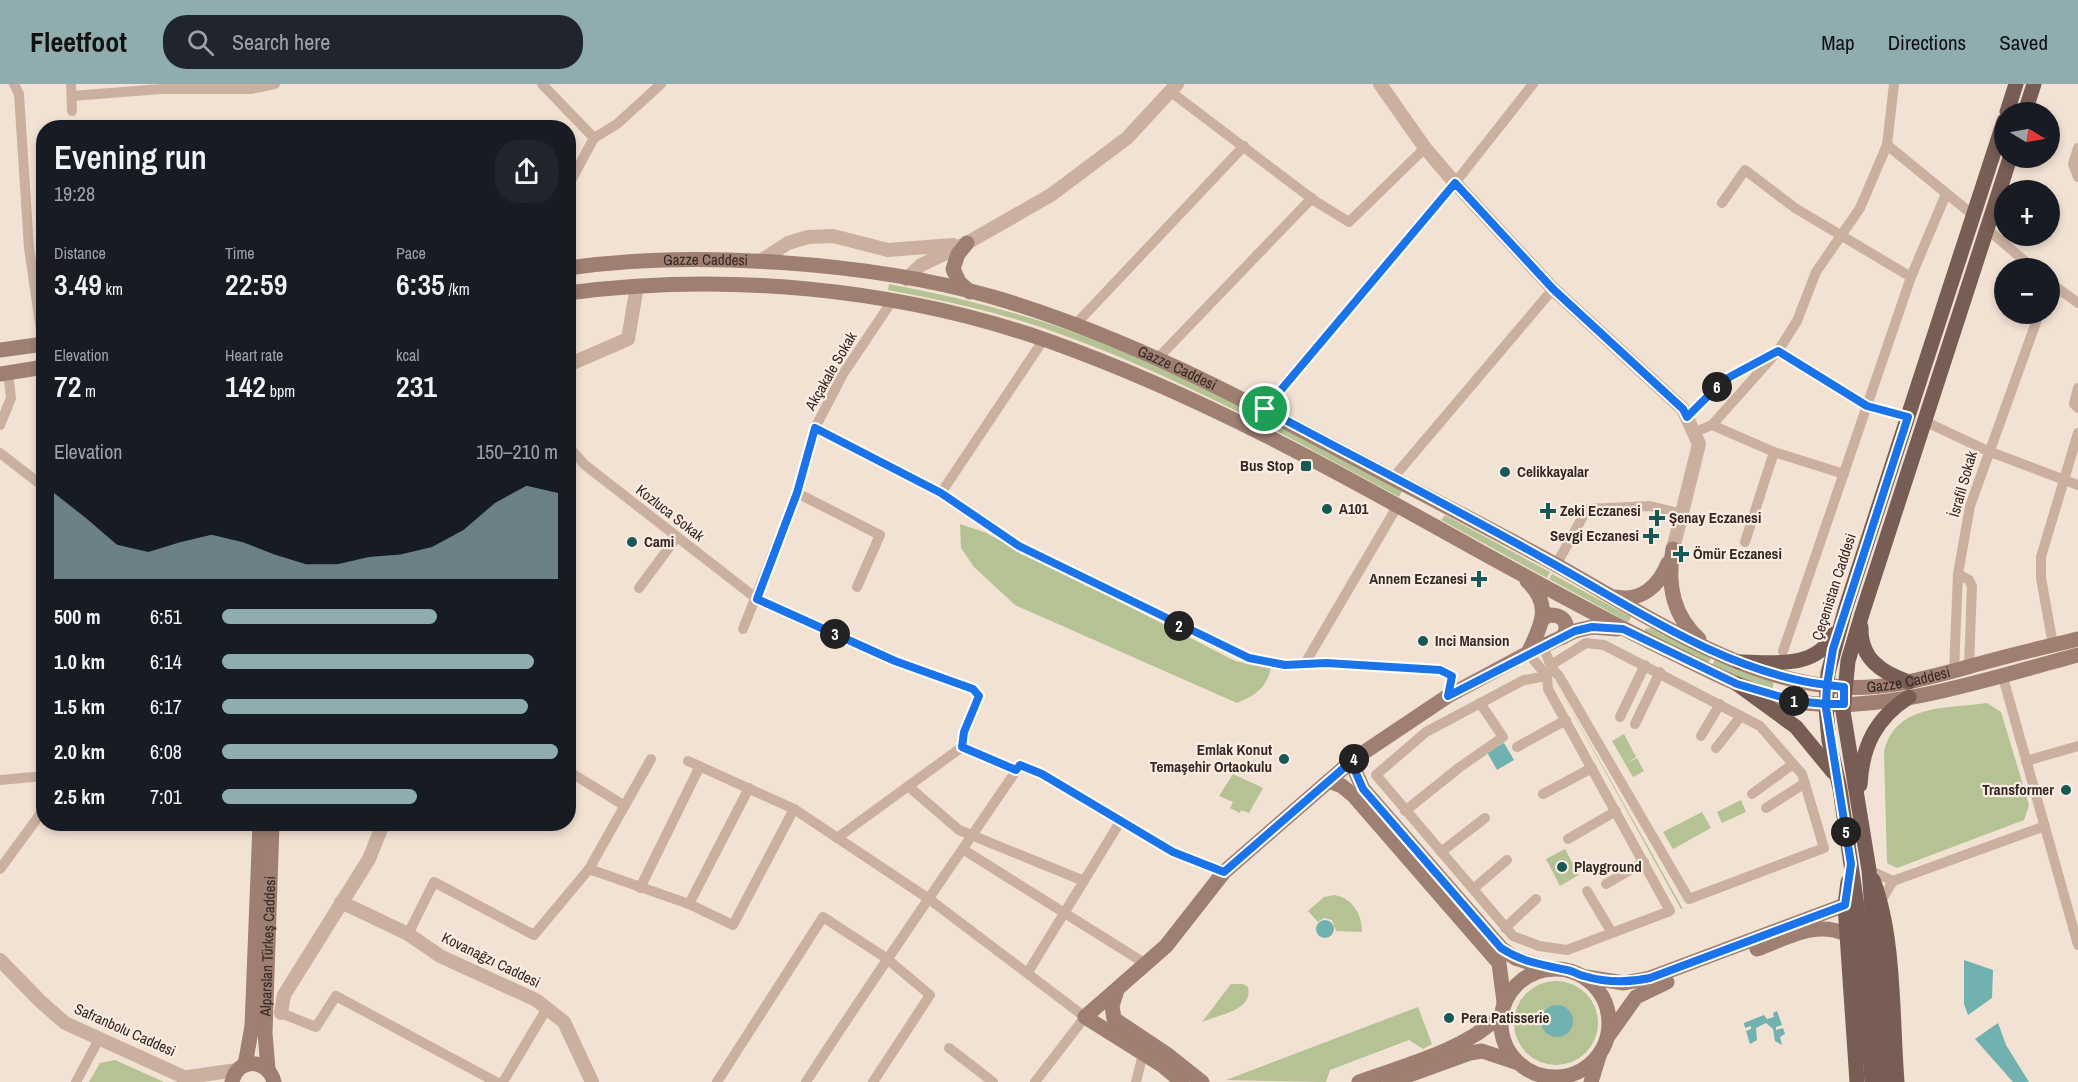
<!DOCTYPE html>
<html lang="en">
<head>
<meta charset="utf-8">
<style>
	:root { --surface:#171b24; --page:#20242c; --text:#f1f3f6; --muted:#9ea1a6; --accent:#8fadaf }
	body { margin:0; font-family:"Archivo Narrow",sans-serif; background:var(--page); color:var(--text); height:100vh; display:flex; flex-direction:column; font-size:22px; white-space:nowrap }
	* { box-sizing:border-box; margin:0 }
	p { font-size:20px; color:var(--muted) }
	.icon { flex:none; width:33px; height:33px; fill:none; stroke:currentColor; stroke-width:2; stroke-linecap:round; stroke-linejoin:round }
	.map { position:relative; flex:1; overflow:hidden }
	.details { position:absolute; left:36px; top:36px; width:540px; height:711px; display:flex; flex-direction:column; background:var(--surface); border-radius:24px; box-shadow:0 3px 9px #0003 }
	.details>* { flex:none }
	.needle { width:39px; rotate:100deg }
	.tools { position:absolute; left:1994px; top:18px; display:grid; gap:12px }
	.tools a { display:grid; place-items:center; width:66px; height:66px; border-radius:50%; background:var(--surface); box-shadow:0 3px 9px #0003; font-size:30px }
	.pin { position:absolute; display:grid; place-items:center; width:51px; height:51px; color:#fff; margin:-26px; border:3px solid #fff; border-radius:50%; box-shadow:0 2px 6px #0007 }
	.km { position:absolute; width:30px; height:30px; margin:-15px; border-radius:50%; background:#222; color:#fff; font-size:16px; line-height:30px; text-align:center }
	.round { display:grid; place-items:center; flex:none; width:63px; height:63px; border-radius:24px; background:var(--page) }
	.headline { display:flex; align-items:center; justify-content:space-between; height:102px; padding:0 18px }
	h1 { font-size:33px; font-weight:600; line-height:45px }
	.figures { display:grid; grid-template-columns:repeat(3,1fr); gap:9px; height:102px; padding:6px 18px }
	.figures div { display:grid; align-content:center }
	.figures b { font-size:30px; font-weight:600 }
	.figures small { font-size:16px; font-weight:400 }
	.figures p { font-size:16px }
	.chart { height:168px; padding:12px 18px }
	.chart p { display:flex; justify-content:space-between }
	.chart svg { width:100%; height:108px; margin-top:6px; fill:var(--accent); opacity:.7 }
	ul { padding:0 18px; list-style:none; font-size:20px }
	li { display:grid; grid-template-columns:96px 72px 1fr; align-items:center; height:45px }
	li i { height:15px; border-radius:8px; background:var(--accent) }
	header { display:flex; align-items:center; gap:36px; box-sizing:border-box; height:84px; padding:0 30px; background:var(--accent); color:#111 }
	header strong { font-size:28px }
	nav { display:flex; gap:33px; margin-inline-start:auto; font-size:21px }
	.search { width:420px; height:54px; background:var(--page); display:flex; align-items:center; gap:15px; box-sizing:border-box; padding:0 21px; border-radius:24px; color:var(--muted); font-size:22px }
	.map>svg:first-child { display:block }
	.green { fill:#b5c294 }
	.water { fill:#71b1b0 }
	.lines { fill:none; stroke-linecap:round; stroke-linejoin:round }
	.minor { stroke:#cbb0a0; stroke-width:10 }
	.tertiary { stroke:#cbb0a0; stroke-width:14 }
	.secondary { stroke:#9e7f71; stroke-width:15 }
	.primary { stroke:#775d53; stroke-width:15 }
	.route-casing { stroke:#fff; stroke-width:12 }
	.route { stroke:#1a73e8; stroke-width:8 }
	.poi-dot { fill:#175858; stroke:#faece0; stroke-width:2 }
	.labels { text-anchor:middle; stroke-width:4.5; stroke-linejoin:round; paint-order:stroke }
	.street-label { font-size:15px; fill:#342824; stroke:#faece0 }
	.poi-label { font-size:15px; font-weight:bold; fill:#342824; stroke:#faece0; text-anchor:start }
</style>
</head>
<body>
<header>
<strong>Fleetfoot</strong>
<div class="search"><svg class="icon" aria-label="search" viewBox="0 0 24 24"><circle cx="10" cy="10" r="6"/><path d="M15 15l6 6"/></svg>Search here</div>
<nav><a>Map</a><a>Directions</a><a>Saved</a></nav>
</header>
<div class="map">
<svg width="2078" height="998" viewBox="0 0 2078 998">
	<rect width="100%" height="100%" fill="#f2e2d4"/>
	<g class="green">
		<path d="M889,200C968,215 1047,235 1122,267C1170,287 1216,311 1263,334L1261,339C1195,306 1130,275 1060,250C1004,229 946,217 888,206Z"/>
		<path d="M1266,334L1402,407L1399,413L1262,339Z"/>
		<path d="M1445,431L1550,488L1547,494L1441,436Z"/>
		<path d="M960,440L984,448L1235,577L1271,585C1265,605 1256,611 1237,619L1015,521L974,483L961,464Z"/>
		<path d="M1552,490L1631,533L1628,538L1549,495Z"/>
		<path d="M1650,544L1711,574L1708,579L1645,548V545Z"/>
		<path d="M1715,576L1746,589L1774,593L1772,611L1712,581Z"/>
		<path d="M1551,590L1683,825H1681Z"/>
		<path d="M1987,619L2001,628L2029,721L2024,736L1897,784L1887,779L1884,668C1896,619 1946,625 1987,619Z"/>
		<path d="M1624,650L1636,673L1627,679L1637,674L1644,687L1633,693L1612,657Z"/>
		<path d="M1233,690L1263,704L1249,729L1241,726L1240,729L1230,724L1233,718L1219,712Z"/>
		<path d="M1741,716L1746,728L1722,739L1717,728Z"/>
		<path d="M1702,728L1711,744L1673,765L1663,748Z"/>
		<path d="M1565,765L1579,791L1560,802L1546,775Z"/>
		<path d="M1335,811C1353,815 1362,830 1362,848L1336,847L1332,836L1324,834L1318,838L1308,827L1324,813Z"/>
		<circle cx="1556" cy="939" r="42"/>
		<path d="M1231,900H1243L1248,903C1254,926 1218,931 1202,938Z"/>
		<path d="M1418,923L1432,960L1423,965L1409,956L1330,986L1326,998L1226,996Z"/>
		<path d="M115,976L164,998H89L100,979Z"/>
	</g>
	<g class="water">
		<path d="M1504,659L1514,676L1497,686L1487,668Z"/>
		<circle cx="1325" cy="845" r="9"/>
		<path d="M1964,876L1993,886L1992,914L1968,931L1964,920Z"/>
		<circle cx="1557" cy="937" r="16"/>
		<path d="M1777,927L1782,941L1776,943V946L1783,944L1785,950L1780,953L1782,961L1775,957L1773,945L1766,939L1756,944L1757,956L1750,960L1746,947L1751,945V942L1745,944L1744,939L1764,931L1767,935L1774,933L1773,929Z"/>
		<path d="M1998,939L2006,961L2029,998H2013L1975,955Z"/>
	</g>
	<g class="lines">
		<g class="minor">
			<path d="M14,0L19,10L29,164L43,260"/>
			<path d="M71,0L72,27"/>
			<path d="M542,0L594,54"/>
			<path d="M1894,0L1887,61L1860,124L1816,188L1797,237L1778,267L1867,322L1908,333"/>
			<path d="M161,5H251L275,0"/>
			<path d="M1171,8L1315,117L1349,138L1425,64"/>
			<path d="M72,12L161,5L166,2"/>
			<path d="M1887,61L1973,131"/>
			<path d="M2078,64L2073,80L2078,93"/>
			<path d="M568,102L594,54L617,40L661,0"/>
			<path d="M1722,119L1745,86L1795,124L1911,193"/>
			<path d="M1987,145L2033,184"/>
			<path d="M2049,198L2078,219"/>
			<path d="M1075,241L1244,62"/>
			<path d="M1158,274L1312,114"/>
			<path d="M2078,304L2074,320L2078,324"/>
			<path d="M1265,325L1455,99L1533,0"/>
			<path d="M1687,333L1724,296L1778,267L1712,341L1695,348"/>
			<path d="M1926,338L1988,367L2078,401"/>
			<path d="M0,341L11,314L8,289"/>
			<path d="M1712,341L1774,368L1844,390"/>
			<path d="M815,344L941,409L1019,462L1249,575L1285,581L1326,579L1440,586L1452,592L1448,612"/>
			<path d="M568,362L585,381L757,515L895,577L973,605L979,612L964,648L962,663L1016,686"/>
			<path d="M0,369L44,403"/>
			<path d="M1393,394L1553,205"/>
			<path d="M797,409L880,451L857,503"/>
			<path d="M941,409L1044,255"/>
			<path d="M1745,458L1774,368"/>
			<path d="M1556,481L1587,425L1650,422L1683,430"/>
			<path d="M1958,490L1969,496L1972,502L1969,582"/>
			<path d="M639,504L676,454"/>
			<path d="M743,545L797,409L815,344L843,290L892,217"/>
			<path d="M2053,561L2041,494V473L2078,349"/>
			<path d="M1543,562C1548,573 1550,585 1559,592L1689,815L1824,764L1802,690L1760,642L1604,561L1586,559L1551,581"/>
			<path d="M1783,567L1911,193L1946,110"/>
			<path d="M1528,569L1547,592L1524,596L1426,648L1376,691L1513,852L1539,862L1567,866L1670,827L1548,605L1547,592"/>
			<path d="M1304,581L1398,421"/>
			<path d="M1954,587L1958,490L1970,422L2039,230"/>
			<path d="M2002,590L2078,861"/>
			<path d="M1620,633L1645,581"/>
			<path d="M1635,640L1660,588"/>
			<path d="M1701,652L1720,620"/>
			<path d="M1517,663L1566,636"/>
			<path d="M1716,664L1741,632"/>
			<path d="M688,677L794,725L929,815L1085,933L1035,998"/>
			<path d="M2026,677L2078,662"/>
			<path d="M568,687L625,722"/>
			<path d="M0,696L44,692"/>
			<path d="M908,702L959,746L1084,797"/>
			<path d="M1543,710L1592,684"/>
			<path d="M1752,710L1793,680"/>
			<path d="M1766,724L1805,699"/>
			<path d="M1405,727L1460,683L1503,653L1480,619"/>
			<path d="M837,754L962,663"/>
			<path d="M1568,755L1616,727"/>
			<path d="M964,766L1146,880"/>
			<path d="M1441,768L1485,734"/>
			<path d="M0,785L44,725"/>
			<path d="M589,785L651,675"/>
			<path d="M1869,786L1893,797"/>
			<path d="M1606,800L1644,778"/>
			<path d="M640,804L699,684"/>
			<path d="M1473,805L1507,776"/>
			<path d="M1587,807L1612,849"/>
			<path d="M1881,817L1893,797L2045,742"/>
			<path d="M689,820L749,704"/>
			<path d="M1505,844L1536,815"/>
			<path d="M408,850L434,798L534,851L589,785L689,820L733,841L794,725"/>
			<path d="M1028,888L1120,738"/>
			<path d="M281,929L316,943L336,912L496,998"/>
			<path d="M949,964L993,998"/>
			<path d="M76,998L99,955"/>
			<path d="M503,998L547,924"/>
			<path d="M717,998L823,833L886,874L930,911L873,998"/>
			<path d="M806,998C875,891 948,787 1020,681L1042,690L1173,768L1224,788"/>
			<path d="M1136,998L1143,970"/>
		</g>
		<g class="tertiary">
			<path d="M1380,0L1425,64L1455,99L1553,205L1683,325L1699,360L1673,465"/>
			<path d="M759,178L788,159L808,153L833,152L888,166L953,161"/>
			<path d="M906,195L921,181L967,159L1051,111L1127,54L1177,0"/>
			<path d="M568,281L628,255L637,202"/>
			<path d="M341,818L408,850L440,872L536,916L564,938L592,998"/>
			<path d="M0,876L40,917L65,939L195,998"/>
			<path d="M281,929L284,911L369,775L383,740"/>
			<path d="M188,993L237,986"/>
		</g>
		<g class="secondary">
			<path d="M967,159L958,170L953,185L959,198L970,208"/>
			<path id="s1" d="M568,184C697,166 869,178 993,213C1134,254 1262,325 1390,393C1440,419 1490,445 1540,472C1630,520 1737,598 1841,603C1885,606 1927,594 1968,583C2005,572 2041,564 2078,555"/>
			<path d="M568,209C726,188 896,204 1046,256C1199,310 1340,389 1481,468C1547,504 1613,541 1681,573C1717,591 1753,610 1793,617C1882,633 1992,593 2078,571"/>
			<path d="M0,266L44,260"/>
			<path d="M0,290L44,283"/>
			<path d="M1673,465C1667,499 1672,531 1699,555"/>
			<path d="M1527,497C1553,521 1541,542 1528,569"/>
			<path d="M1616,513C1641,518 1659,502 1668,479"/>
			<path d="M1542,536L1548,531C1562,530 1571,538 1563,553"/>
			<path d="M1354,675L1356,689L1363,705L1501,864L1515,874L1550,885"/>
			<path d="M1329,697L1342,702L1354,712L1499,879L1504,918"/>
			<path d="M1757,865C1787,854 1815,836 1846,850"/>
			<circle cx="1555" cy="939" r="54"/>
			<path d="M1586,893L1624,899L1650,894L1845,821"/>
			<path d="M1117,906L1112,922L1114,935L1168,971L1202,998"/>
			<path d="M1609,951L1636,913L1667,898"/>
			<path d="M245,981L252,942L260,740"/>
			<path id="s2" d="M268,985L265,949L272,740"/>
			<path d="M232,998C237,973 268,974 274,998"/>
			<path d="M1182,998L1163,982L1085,933L1166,862L1224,788L1354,675L1448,612L1528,569L1575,547L1592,543L1617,545"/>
			<path d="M1359,998C1408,980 1464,967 1502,930"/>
			<path d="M1390,998L1470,969L1482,967L1518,979"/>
			<path d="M1591,998L1599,972"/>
		</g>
		<g class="primary">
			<path d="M2007,28L2016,0"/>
			<path d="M2025,28L2034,0"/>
			<path d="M1861,543C1860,575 1882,589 1909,598"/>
			<path d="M1739,578C1774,578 1815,586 1834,550"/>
			<path d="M1737,600L1796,643L1833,688"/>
			<path d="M1860,701C1862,662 1876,634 1909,613"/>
			<path d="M1873,796C1895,853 1892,936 1897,998"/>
			<path d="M1848,798L1845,821L1857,998"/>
			<path d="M1872,998L1859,836L1840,705L1829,657L1826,624L1828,589L1845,526L2004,37"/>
			<path d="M1885,998L1869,786L1843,627L1848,577L1862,530L2010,74"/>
		</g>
	</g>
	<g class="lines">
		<defs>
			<path id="route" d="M1265,325C1360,376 1456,425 1550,478C1637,526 1727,589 1827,601L1826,620L1795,617L1737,600L1623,545L1592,543L1575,547L1448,612L1452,592L1440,586L1326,579L1285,581L1249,574L1019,462L941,409L815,344L797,409L757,515L895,577L973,605L979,612L964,648L962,663L1016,686L1020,681L1042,690L1173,768L1224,788L1354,675L1356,689L1363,705L1501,864C1522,878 1543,881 1567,886C1573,887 1579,891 1584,892C1607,899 1627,899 1650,894L1845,821L1851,780L1826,624V620H1844V603L1827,601L1833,565L1908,333L1867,322L1778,267L1724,296L1687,333L1683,325L1553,205L1455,99L1265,325"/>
		</defs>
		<use href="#route" class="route-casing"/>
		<use href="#route" class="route"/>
	</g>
	<g class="poi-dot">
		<rect x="1300" y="376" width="12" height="12" rx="3"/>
		<circle cx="1505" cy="388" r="6"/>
		<circle cx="1327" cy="425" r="6"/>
		<path d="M1545 418h6v6h6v6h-6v6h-6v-6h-6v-6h6z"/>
		<path d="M1654 425h6v6h6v6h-6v6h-6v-6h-6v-6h6z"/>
		<path d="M1648 443h6v6h6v6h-6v6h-6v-6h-6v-6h6z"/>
		<circle cx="632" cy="458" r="6"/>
		<path d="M1678 461h6v6h6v6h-6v6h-6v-6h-6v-6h6z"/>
		<path d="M1476 486h6v6h6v6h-6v6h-6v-6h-6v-6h6z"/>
		<circle cx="1423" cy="557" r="6"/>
		<circle cx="1284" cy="675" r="6"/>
		<circle cx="2066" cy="706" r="6"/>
		<circle cx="1562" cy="783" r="6"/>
		<circle cx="1449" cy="934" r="6"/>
	</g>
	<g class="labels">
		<g class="street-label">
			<text dy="5" stroke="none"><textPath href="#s1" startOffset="138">Gazze Caddesi</textPath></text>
			<text dy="5" stroke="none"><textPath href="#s1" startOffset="626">Gazze Caddesi</textPath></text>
			<text transform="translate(831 287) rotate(-60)" y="5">Akçakale Sokak</text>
			<text transform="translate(1963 400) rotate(-74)" y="5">İsrafil Sokak</text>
			<text transform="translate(670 429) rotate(38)" y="5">Kozluca Sokak</text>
			<text transform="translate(1834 503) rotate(-72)" y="5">Çeçenistan Caddesi</text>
			<text dy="5" stroke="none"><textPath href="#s1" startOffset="1434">Gazze Caddesi</textPath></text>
			<text dy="5" stroke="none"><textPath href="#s2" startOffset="123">Alparslan Türkeş Caddesi</textPath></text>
			<text transform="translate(491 876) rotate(26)" y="5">Kovanağzı Caddesi</text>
			<text transform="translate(125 946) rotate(24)" y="5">Safranbolu Caddesi</text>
		</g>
		<g class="poi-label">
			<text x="1294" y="387" text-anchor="end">Bus Stop</text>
			<text x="1517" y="393">Celikkayalar</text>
			<text x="1339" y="430">A101</text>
			<text x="1560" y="432">Zeki Eczanesi</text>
			<text x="1669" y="439">Şenay Eczanesi</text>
			<text x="1639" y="457" text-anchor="end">Sevgi Eczanesi</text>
			<text x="644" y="463">Cami</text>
			<text x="1693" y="475">Ömür Eczanesi</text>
			<text x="1467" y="500" text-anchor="end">Annem Eczanesi</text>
			<text x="1435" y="562">Inci Mansion</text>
			<text x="1272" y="671" text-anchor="end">Emlak Konut<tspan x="1272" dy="17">Temaşehir Ortaokulu</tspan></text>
			<text x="2054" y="711" text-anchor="end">Transformer</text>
			<text x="1574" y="788">Playground</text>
			<text x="1461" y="939">Pera Patisserie</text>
		</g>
	</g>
</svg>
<div class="tools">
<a><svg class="needle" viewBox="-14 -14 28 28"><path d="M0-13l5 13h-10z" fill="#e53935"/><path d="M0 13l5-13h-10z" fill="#9ea1a6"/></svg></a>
<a>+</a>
<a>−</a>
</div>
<div class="pin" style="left:1265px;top:325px;background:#1e9e55"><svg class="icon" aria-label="arrive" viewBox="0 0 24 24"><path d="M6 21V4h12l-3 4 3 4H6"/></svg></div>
<b class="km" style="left:1794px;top:617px">1</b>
<b class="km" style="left:1179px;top:542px">2</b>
<b class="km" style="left:835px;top:550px">3</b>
<b class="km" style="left:1354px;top:675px">4</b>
<b class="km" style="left:1846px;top:748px">5</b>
<b class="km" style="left:1717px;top:303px">6</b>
<section class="details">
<div class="headline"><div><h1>Evening run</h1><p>19:28</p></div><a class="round"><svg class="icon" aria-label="share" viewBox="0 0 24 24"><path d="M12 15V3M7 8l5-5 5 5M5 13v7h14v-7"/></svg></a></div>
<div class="figures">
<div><p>Distance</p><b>3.49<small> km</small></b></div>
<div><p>Time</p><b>22:59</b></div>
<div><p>Pace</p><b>6:35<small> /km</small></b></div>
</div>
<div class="figures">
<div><p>Elevation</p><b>72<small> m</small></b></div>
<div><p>Heart rate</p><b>142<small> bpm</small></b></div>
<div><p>kcal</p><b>231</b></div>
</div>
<div class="chart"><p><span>Elevation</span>150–210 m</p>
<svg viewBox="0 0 160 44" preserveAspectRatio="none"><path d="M0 44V9L10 19L20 30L30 33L40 29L50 26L60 29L70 34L80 38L90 38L100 35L110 34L120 31L130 24L140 13L150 6L160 9V44z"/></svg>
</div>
<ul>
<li><b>500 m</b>6:51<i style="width:64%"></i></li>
<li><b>1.0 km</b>6:14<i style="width:93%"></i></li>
<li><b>1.5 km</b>6:17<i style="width:91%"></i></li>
<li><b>2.0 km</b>6:08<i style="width:100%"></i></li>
<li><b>2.5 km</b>7:01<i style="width:58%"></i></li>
</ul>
</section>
</div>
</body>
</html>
